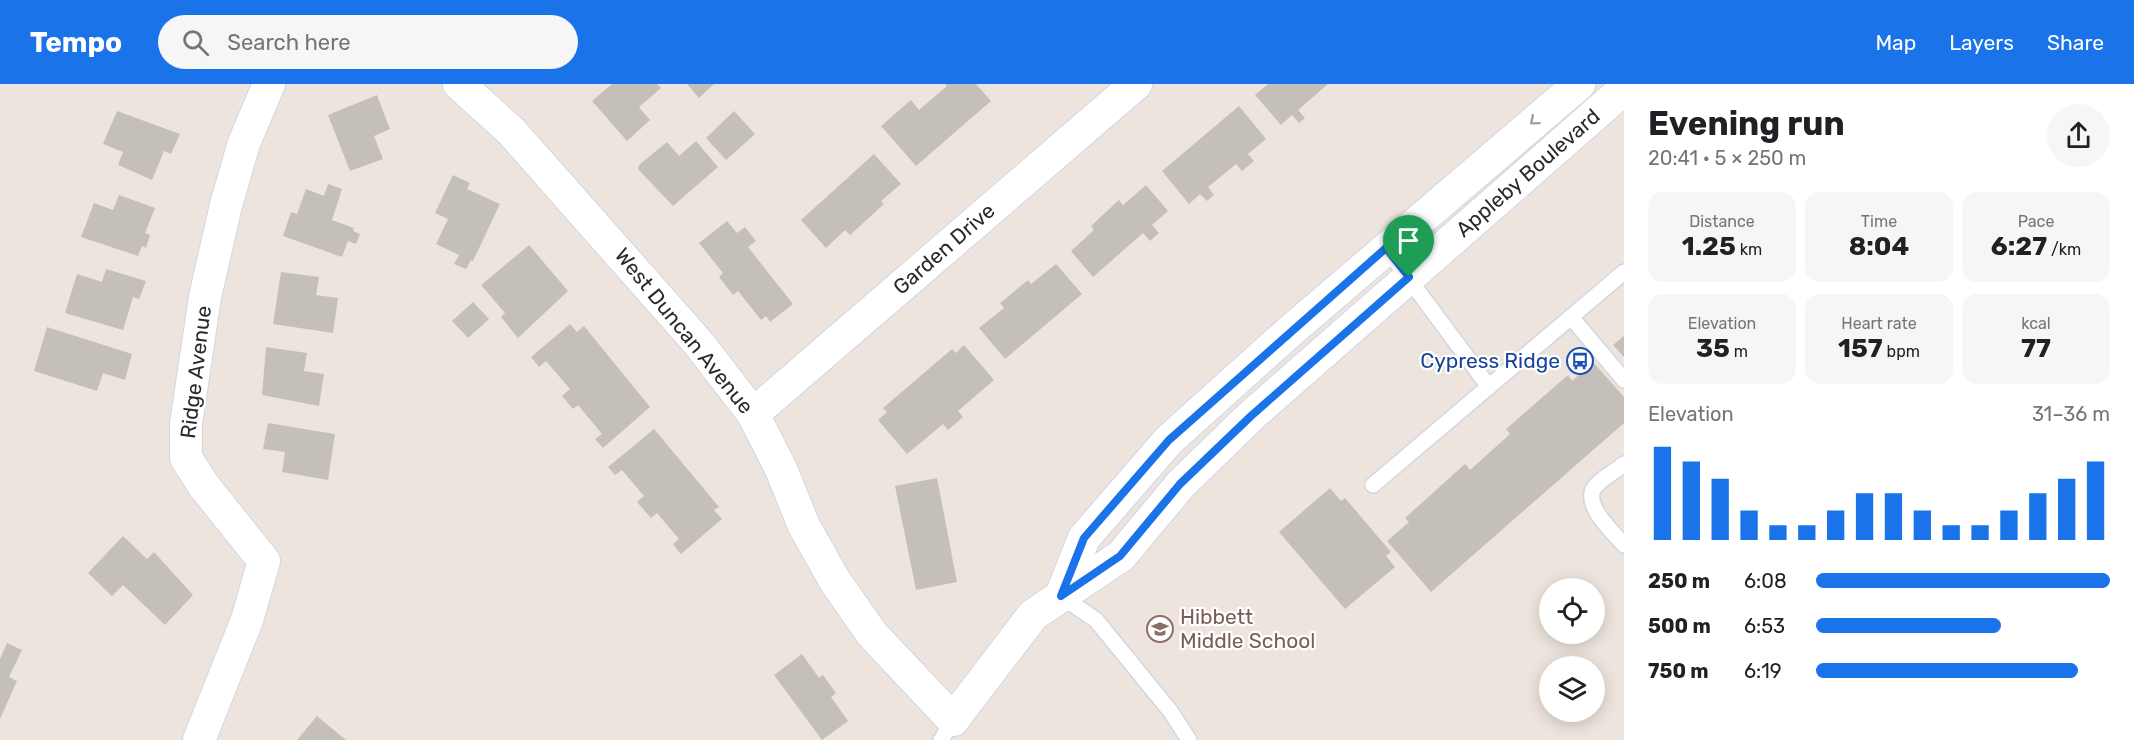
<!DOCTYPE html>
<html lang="en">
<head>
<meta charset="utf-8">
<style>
	:root { --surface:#fff; --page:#f6f6f6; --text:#202124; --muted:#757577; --accent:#1a73e8 }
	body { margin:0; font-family:Rubik,sans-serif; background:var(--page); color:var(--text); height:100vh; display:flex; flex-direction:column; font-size:22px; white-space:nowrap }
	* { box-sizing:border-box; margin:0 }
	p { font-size:20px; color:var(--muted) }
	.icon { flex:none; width:33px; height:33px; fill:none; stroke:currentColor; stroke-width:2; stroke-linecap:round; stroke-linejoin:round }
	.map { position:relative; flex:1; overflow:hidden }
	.drawer { display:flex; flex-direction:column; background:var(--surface); width:510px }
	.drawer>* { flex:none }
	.tools { position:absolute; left:1539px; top:494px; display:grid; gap:12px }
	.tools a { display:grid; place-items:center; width:66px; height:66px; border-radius:50%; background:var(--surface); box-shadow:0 3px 15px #0003; font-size:30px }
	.pin { position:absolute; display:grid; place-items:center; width:51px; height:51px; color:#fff; margin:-62px -26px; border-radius:50% 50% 50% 0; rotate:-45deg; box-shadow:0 0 6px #0007 }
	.pin .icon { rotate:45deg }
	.round { display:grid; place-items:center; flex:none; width:63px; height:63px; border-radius:32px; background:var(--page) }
	.overview { display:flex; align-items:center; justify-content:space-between; height:102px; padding:0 24px }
	h1 { font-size:33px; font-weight:700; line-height:45px }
	.metrics { display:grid; grid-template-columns:repeat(3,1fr); gap:9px; height:102px; padding:6px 24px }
	.metrics div { display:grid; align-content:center; border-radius:15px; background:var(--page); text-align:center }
	.metrics b { font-size:26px; font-weight:700 }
	.metrics small { font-size:16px; font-weight:400 }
	.metrics p { font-size:16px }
	.chart { height:168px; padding:12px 24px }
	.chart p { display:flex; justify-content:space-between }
	.chart svg { width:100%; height:108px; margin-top:6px; stroke:var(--accent); stroke-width:6 }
	ul { padding:0 24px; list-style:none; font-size:20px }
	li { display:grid; grid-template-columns:96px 72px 1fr; align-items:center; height:45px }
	li i { height:15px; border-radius:8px; background:var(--accent) }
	header { display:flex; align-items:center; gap:36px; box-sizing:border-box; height:84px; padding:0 30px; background:var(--accent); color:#fff }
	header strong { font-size:28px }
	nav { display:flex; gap:33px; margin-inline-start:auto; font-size:21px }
	.search { width:420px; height:54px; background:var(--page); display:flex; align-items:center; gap:15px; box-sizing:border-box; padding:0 21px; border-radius:33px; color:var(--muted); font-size:22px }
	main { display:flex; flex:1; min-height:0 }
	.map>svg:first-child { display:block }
	.building { fill:#c5bfba }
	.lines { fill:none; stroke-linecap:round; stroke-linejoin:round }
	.lane-casing { stroke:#d2d6e3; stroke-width:18 }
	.street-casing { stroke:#d2d6e3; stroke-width:34 }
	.lane { stroke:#fff; stroke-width:15 }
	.street { stroke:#fff; stroke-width:32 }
	.oneway { stroke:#a0a0a0 }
	.route-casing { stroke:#fff; stroke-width:12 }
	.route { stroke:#1a73e8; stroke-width:8 }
	.labels { text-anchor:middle; stroke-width:4.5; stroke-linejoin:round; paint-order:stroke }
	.street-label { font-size:21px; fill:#2b2b2b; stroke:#fff }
	.transit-label { font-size:21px; fill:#164399; stroke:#fff; text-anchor:end }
	.education-label { font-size:21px; fill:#785e54; stroke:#fff; text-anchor:start }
</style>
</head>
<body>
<header>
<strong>Tempo</strong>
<div class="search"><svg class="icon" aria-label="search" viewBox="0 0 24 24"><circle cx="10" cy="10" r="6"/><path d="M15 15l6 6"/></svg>Search here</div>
<nav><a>Map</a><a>Layers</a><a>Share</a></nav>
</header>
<main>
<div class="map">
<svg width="1624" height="656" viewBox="0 0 1624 656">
	<rect width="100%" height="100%" fill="#ede5dd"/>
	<g class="building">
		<path d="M612,0H657L661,4L639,23L650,36L627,57L592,17Z"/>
		<path d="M687,0H714L699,14Z"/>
		<path d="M945,0H976L991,17L916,82L881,42L911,16L919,26L947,2Z"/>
		<path d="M1268,0H1328L1298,26L1305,34L1299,39L1292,31L1281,41L1255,11Z"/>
		<path d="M377,11L390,45L374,52L383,75L350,87L328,31Z"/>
		<path d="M1239,22L1266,55L1248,70L1254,77L1242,87L1236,80L1208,103L1214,111L1207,117L1200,110L1189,120L1162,87Z"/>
		<path d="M117,27L180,50L171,70L164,67L152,96L118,81L123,68L103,60Z"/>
		<path d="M734,27L755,50L726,76L706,54Z"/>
		<path d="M696,57L718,83L673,122L638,85L639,81L667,58L679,72Z"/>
		<path d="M874,70L901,100L881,117L884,120L850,151L845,146L826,164L801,136Z"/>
		<path d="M453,91L470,99L467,105L500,120L473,177L471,176L466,185L454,180L459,171L436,160L448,135L435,129Z"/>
		<path d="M328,100L342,105L332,136L354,144L353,147L360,150L356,160L348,157L342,173L283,152L291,128L297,130L306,105L324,112Z"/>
		<path d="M1146,101L1168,127L1152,141L1159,149L1150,157L1143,149L1093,193L1071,167L1094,146L1091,142L1119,116L1123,121Z"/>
		<path d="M119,111L155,124L145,149L150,151L146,164L142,162L138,172L81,153L94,119L113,126Z"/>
		<path d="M727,137L737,149L745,143L756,157L748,163L793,220L770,238L766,232L761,236L738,207L733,211L719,193L723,189L699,159Z"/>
		<path d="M529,161L568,207L518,254L501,233L505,229L481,201Z"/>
		<path d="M1056,180L1082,210L1005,275L979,244L1004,224L1000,219L1028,196L1031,200Z"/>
		<path d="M106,185L146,197L139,215L133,213L123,246L65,229L77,190L102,198Z"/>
		<path d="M281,188L319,193L316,211L338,214L333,249L273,240Z"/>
		<path d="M473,218L489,235L468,254L452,237Z"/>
		<path d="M570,240L577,248L584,242L650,323L603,364L595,355L602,350L578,321L573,325L562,312L570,305L546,277L539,283L531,273Z"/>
		<path d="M47,243L132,270L125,296L103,289L97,307L34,287Z"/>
		<path d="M1624,252V273L1613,261Z"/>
		<path d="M964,261L994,296L958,327L963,333L948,346L943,340L907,370L878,336L887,328L883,324L952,265L956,269Z"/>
		<path d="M266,263L307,269L304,287L324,290L319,322L262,311Z"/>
		<path d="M1593,278L1624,313V339L1431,508L1387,457L1409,438L1405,434L1465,380L1470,386L1510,350L1506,345L1568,291L1572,297Z"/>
		<path d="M268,339L335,350L328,396L282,388L285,368L263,365Z"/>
		<path d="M654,345L719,423L714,426L722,435L681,470L673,460L679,455L657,429L651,434L637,418L644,412L622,386L615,391L608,383Z"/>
		<path d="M937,394L957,498L916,506L895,402Z"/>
		<path d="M1330,404L1341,417L1345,414L1391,468L1386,472L1395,483L1345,525L1279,448Z"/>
		<path d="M123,452L147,475L154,468L193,511L165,541L123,501L112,512L88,489Z"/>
		<path d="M7,559L22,566L9,593L17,597L0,635V575Z"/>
		<path d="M802,570L819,594L823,591L836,609L831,613L848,637L822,656L774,591Z"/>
		<path d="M317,632L346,656H297Z"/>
	</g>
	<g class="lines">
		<defs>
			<g id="lane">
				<path d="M1386,164L1489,303"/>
				<path d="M1571,233L1624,296"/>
				<path d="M1624,380C1616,387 1600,395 1594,404C1583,422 1614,449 1624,461"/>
				<path d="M1373,401L1624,188"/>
				<path d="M1061,512L1096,536L1171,628L1189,656"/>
				<path d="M941,656L953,636"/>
			</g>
			<g id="street">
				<path d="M459,0L512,48L700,261L753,330L781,385L804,442L835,497L872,550L953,636L1033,531L1121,472L1181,400L1251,332L1624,5"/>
				<path d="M753,330L1136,0"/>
				<path d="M1061,512L1084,454L1169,356L1288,249L1579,0"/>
				<path d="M199,656L247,536L264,477L204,402L186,374V340L205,213L226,121L244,59L269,0"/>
			</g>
		</defs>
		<use href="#lane" class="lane-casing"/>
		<use href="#street" class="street-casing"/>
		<use href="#lane" class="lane"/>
		<use href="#street" class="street"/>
	</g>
	<defs><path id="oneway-chevron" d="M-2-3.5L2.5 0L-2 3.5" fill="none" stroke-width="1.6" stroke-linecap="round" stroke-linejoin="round" transform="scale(1.5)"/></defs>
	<use class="oneway" href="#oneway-chevron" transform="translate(1534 37) rotate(140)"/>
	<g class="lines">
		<defs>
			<path id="route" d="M1386,164L1409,193L1251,332L1180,400L1120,472L1061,512L1084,454L1169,356Z"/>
		</defs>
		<use href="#route" class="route-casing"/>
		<use href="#route" class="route"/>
	</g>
	<defs>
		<symbol id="bus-ring" viewBox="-11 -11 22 22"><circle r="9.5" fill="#fff" stroke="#1a4fb4" stroke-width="1.5"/><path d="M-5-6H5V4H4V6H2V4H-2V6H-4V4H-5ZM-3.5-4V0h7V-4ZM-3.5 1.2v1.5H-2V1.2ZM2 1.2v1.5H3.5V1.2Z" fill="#1a4fb4"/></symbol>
		<symbol id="school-ring" viewBox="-11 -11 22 22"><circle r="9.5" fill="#fff" stroke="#8d6e63" stroke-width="1.5"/><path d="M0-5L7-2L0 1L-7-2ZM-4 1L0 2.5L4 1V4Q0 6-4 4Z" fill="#8d6e63"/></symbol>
	</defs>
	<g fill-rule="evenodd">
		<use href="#bus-ring" x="1565" y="262" width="30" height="30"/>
		<use href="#school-ring" x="1145" y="530" width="30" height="30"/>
	</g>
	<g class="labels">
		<g class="street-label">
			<text transform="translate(1528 89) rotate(-41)" y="7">Appleby Boulevard</text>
			<text transform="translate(944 165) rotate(-41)" y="7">Garden Drive</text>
			<text transform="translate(684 247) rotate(51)" y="7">West Duncan Avenue</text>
			<text transform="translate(196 288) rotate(-83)" y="7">Ridge Avenue</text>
		</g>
		<g class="transit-label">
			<text x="1560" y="284">Cypress Ridge</text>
		</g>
		<g class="education-label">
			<text x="1180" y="540">Hibbett<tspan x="1180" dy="24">Middle School</tspan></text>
		</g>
	</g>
</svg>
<div class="tools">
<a><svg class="icon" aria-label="locate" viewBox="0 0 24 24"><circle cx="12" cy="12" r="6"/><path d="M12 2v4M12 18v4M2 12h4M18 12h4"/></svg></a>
<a><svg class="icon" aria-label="layers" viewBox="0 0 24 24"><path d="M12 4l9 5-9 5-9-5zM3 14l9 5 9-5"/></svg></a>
</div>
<div class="pin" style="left:1409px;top:193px;background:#1e9e55"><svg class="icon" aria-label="arrive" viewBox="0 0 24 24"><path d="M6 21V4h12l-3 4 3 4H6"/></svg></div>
</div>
<section class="drawer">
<div class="overview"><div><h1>Evening run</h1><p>20:41 · 5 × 250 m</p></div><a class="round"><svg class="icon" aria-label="share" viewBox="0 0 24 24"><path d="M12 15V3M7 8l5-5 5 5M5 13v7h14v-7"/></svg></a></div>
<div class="metrics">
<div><p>Distance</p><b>1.25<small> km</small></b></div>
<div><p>Time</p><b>8:04</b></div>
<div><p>Pace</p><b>6:27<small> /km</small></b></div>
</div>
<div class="metrics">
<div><p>Elevation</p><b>35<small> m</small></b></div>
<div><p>Heart rate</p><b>157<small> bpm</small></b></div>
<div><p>kcal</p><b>77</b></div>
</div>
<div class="chart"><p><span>Elevation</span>31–36 m</p>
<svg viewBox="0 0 160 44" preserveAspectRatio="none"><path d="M5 44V6M15 44V12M25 44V19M35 44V32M45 44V38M55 44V38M65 44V32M75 44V25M85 44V25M95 44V32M105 44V38M115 44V38M125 44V32M135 44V25M145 44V19M155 44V12"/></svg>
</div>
<ul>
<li><b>250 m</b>6:08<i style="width:100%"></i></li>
<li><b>500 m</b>6:53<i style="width:63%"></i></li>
<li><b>750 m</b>6:19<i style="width:89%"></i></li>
</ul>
</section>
</main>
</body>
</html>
